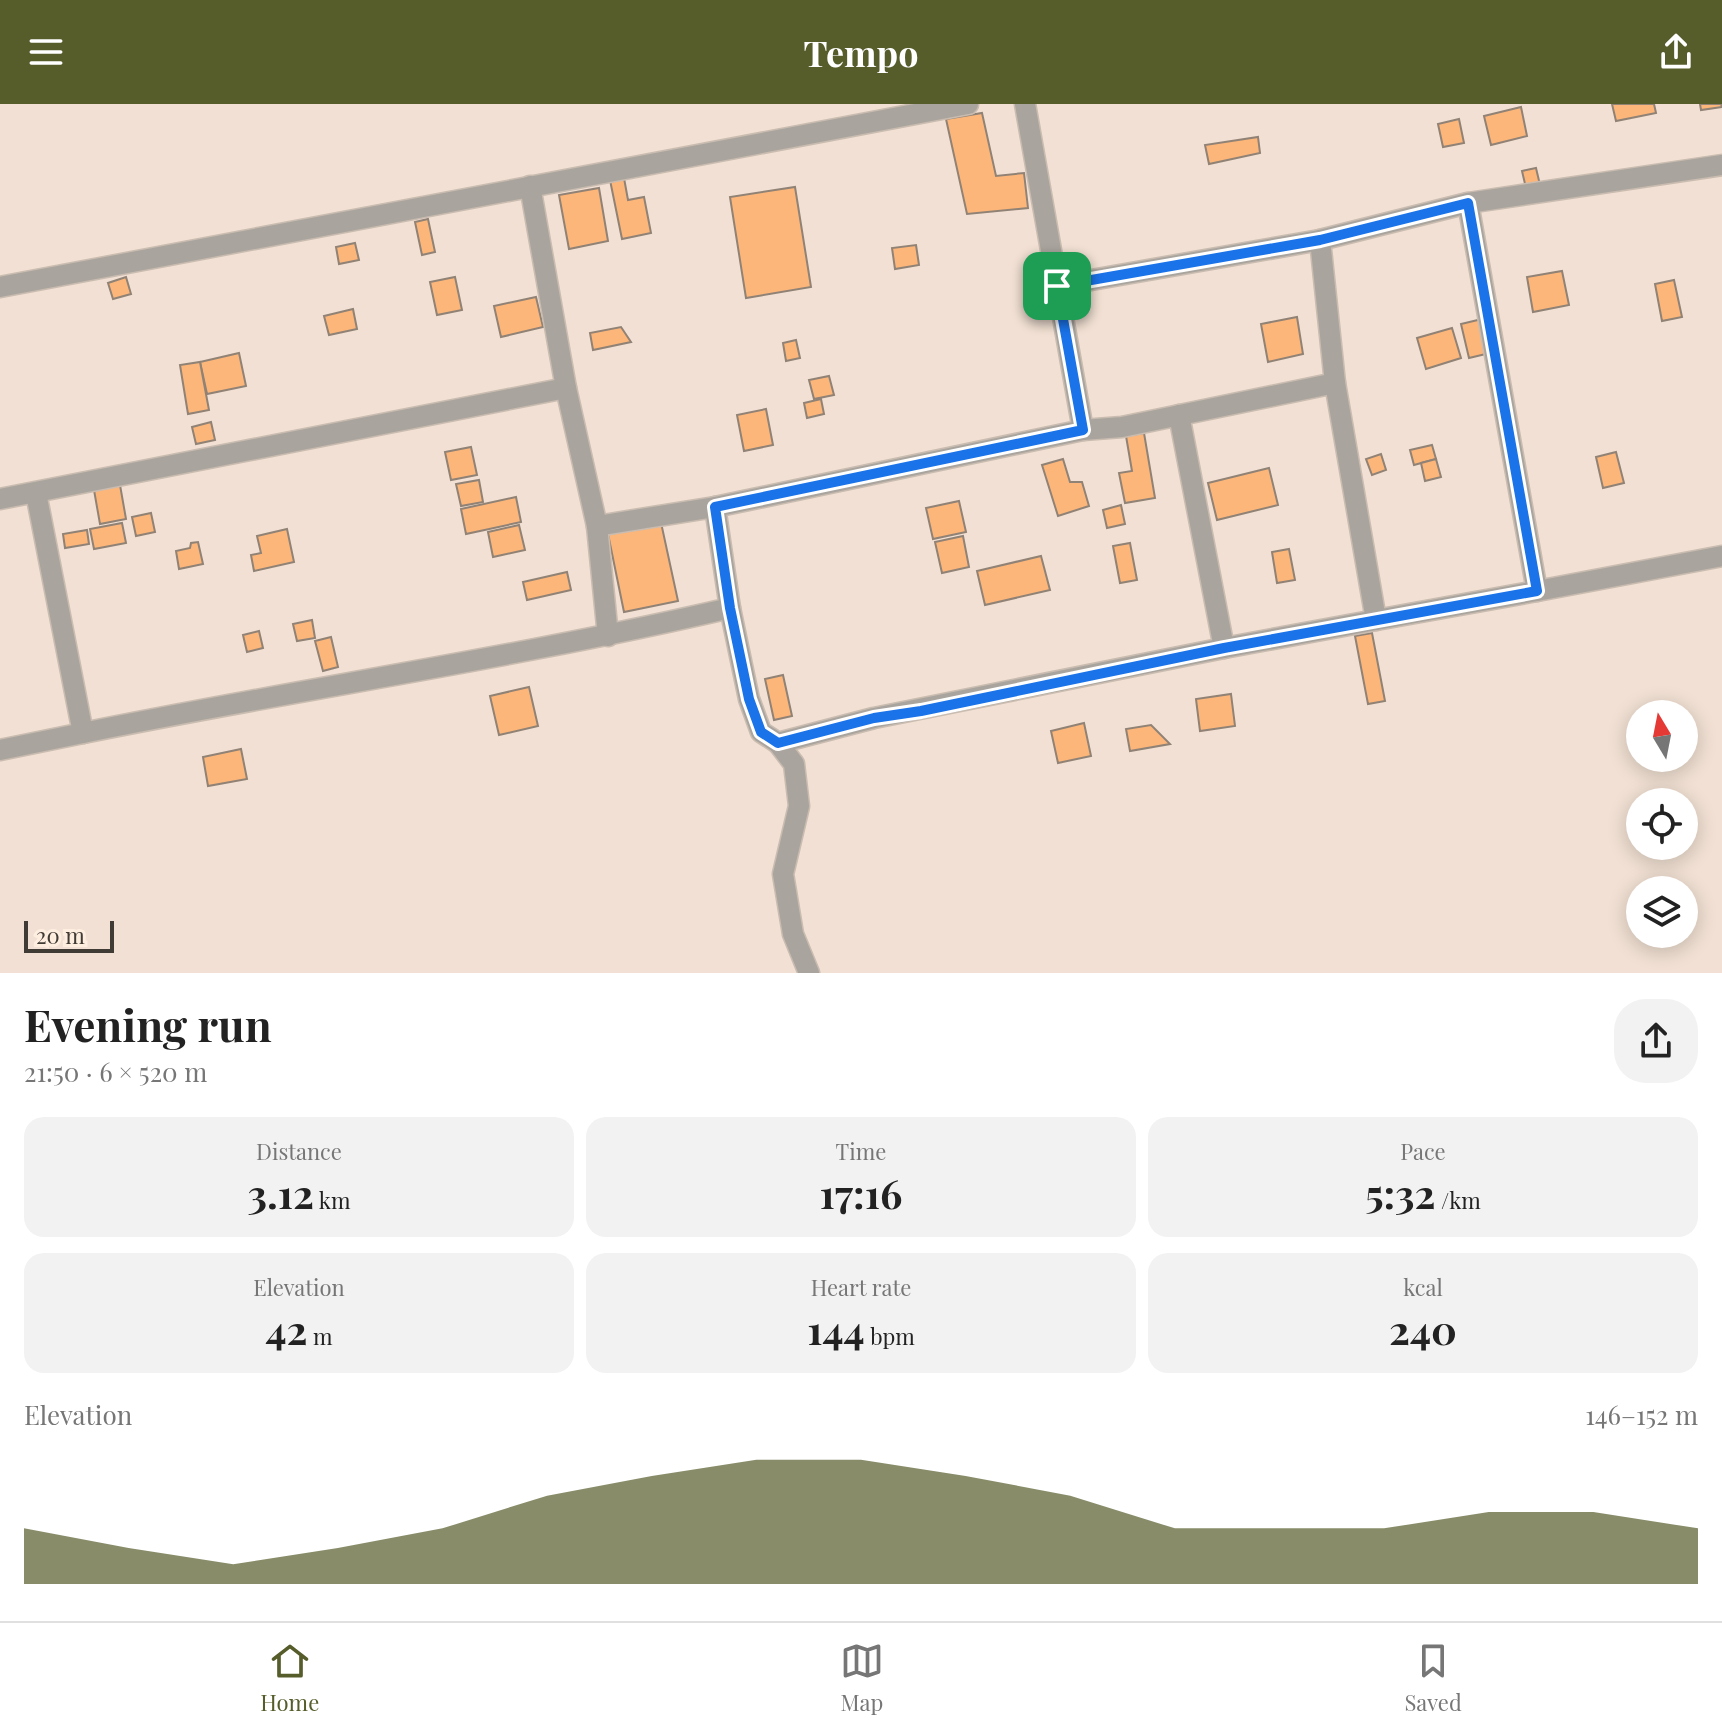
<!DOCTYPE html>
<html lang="en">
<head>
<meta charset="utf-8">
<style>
	:root { --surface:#fff; --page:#f2f2f2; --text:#222; --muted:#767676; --line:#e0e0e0; --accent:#565c2a }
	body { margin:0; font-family:"Playfair Display",serif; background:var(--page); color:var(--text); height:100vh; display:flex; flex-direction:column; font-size:30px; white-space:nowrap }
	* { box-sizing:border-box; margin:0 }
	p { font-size:26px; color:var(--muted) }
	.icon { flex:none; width:44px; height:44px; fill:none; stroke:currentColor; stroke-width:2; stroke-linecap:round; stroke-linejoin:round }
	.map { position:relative; height:869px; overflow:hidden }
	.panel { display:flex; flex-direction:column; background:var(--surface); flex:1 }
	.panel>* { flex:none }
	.needle { width:52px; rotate:350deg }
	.tools { position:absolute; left:1626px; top:596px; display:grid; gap:16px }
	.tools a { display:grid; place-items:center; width:72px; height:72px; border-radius:50%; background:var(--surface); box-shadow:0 4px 20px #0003; font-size:40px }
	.scale { position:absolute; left:24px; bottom:20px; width:90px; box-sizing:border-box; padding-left:8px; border:4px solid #413b35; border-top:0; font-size:22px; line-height:28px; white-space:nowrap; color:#413b35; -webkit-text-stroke:6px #feeee0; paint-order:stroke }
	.pin { position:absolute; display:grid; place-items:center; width:68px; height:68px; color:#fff; margin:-34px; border-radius:16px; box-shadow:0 4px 12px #0006 }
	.round { display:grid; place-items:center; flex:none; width:84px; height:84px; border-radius:32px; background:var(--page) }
	.summary { display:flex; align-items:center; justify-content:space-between; height:136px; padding:0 24px }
	h1 { font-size:44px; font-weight:700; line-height:60px }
	.stats { display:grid; grid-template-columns:repeat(3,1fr); gap:12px; height:136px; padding:8px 24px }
	.stats div { display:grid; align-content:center; border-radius:20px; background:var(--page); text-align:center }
	.stats b { font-size:40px; font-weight:700 }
	.stats small { font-size:22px; font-weight:400 }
	.stats p { font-size:22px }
	.chart { height:224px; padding:16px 24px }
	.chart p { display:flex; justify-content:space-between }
	.chart svg { width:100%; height:144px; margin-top:8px; fill:var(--accent); opacity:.7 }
	header { display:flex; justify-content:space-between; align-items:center; height:104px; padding:0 24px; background:var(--accent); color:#fff; font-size:36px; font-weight:700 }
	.tab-bar { display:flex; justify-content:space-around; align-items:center; height:112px; border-top:2px solid var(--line); background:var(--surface); font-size:22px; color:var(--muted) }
	.tab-bar a { display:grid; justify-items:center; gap:4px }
	.tab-bar .current { color:var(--accent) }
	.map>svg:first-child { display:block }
	.building { fill:#fdb679; stroke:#918276; stroke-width:2 }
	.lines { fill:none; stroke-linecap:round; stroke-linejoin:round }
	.minor-casing { stroke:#cabcb0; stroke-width:23 }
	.minor { stroke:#a9a59e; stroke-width:20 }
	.route-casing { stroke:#fff; stroke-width:16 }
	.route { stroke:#1a73e8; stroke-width:10 }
</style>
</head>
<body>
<header><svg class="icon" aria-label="menu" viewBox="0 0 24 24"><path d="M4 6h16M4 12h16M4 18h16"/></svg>Tempo<svg class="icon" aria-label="share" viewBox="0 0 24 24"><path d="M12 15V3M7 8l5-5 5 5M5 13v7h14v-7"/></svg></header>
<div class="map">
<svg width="1722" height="869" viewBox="0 0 1722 869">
	<rect width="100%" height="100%" fill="#f1e0d3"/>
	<g class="building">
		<path d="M1612,0H1654L1656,9L1616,17Z"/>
		<path d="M1700,0H1721L1722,3L1701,6Z"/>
		<path d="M1521,3L1527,32L1491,41L1484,12Z"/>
		<path d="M982,9L996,72L1024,69L1028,104L967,110L946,15Z"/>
		<path d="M1459,15L1464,39L1443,43L1438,20Z"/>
		<path d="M1258,33L1260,49L1209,60L1205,41Z"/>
		<path d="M1536,64L1540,81L1526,84L1522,67Z"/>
		<path d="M624,74L628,96L644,93L651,129L622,135L610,76Z"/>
		<path d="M795,83L811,183L746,194L730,93Z"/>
		<path d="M599,84L608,137L569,145L559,91Z"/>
		<path d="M428,115L435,148L422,151L415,118Z"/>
		<path d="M355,139L359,156L339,160L336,143Z"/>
		<path d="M916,141L919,161L895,165L892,144Z"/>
		<path d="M1562,167L1569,201L1533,208L1527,173Z"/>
		<path d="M126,173L131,190L113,195L108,179Z"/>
		<path d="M455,173L462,206L437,211L430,178Z"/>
		<path d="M1674,176L1682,213L1662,217L1655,180Z"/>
		<path d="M536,193L543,223L501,233L494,202Z"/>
		<path d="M353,205L357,225L329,231L324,212Z"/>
		<path d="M1297,213L1303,250L1268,258L1261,220Z"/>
		<path d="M1482,215L1490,249L1469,254L1461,220Z"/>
		<path d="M621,223L631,238L593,246L590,229Z"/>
		<path d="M1452,224L1461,254L1426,265L1417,234Z"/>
		<path d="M796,236L800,254L786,257L783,239Z"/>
		<path d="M239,249L246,282L207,290L200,258Z"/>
		<path d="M200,258L209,306L188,310L180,261Z"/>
		<path d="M829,272L834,291L814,295L809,276Z"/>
		<path d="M821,295L824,310L807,314L804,299Z"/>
		<path d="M766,305L773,341L744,347L737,311Z"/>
		<path d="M211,318L215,336L196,340L192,323Z"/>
		<path d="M1144,329L1155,394L1125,399L1119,369L1132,367L1126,332Z"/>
		<path d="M1432,341L1436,355L1414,361L1410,346Z"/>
		<path d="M471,343L477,371L451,376L445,348Z"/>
		<path d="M1616,348L1624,379L1603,384L1596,353Z"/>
		<path d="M1381,350L1386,366L1372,371L1366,355Z"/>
		<path d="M1063,355L1070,378H1082L1089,402L1058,412L1042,361Z"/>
		<path d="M1436,355L1441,373L1425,377L1421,359Z"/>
		<path d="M1269,364L1278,401L1217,416L1208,379Z"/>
		<path d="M479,376L483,398L461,402L456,380Z"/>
		<path d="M120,381L126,415L100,420L94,386Z"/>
		<path d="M516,393L521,418L466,430L461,405Z"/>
		<path d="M959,397L966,428L933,435L926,404Z"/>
		<path d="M1121,401L1125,420L1107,424L1103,406Z"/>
		<path d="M151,409L155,428L136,432L132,413Z"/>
		<path d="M660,414L678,497L624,508L607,425Z"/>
		<path d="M122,419L126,439L94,445L90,425Z"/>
		<path d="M519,421L525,446L493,453L488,428Z"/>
		<path d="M287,425L294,458L254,467L251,451L261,449L257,432Z"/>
		<path d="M87,426L89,440L65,444L63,430Z"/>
		<path d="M963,432L969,463L942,469L935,438Z"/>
		<path d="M198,438L203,460L179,465L176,447L190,444L191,439Z"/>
		<path d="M1130,439L1137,476L1120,479L1113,442Z"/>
		<path d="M1289,445L1295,476L1277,479L1272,448Z"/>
		<path d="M1041,452L1050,486L985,501L977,467Z"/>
		<path d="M567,468L571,486L527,496L523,478Z"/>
		<path d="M312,516L315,534L297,537L293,520Z"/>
		<path d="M259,527L263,544L247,548L243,531Z"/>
		<path d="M1372,529L1385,597L1368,600L1355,532Z"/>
		<path d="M331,533L338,563L323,567L315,537Z"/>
		<path d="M783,571L792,612L774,616L765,575Z"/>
		<path d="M529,583L538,622L499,631L490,592Z"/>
		<path d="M1231,590L1235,622L1200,627L1196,595Z"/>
		<path d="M1084,619L1091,652L1058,659L1051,627Z"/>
		<path d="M1151,621L1170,640L1130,647L1126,625Z"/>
		<path d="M241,645L247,675L208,682L203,653Z"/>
	</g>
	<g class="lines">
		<defs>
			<g id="minor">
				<path d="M1468,99L1537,487L1722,452"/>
				<path d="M1320,136L1468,99L1722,61"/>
				<path d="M1057,182L1320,136L1335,279L1122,323L1083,326"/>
				<path d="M0,183L968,0"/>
				<path d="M1335,279L1376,516L1537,487"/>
				<path d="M1179,311L1224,544L1376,516"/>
				<path d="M0,395L566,284L530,82"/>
				<path d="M715,403L1083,326L1025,0"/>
				<path d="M597,422L608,532"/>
				<path d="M730,504L749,595L761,628L778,639L874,614L1224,544"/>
				<path d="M83,629C298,585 516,554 730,504L715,403L597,422L566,284"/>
				<path d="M778,639L794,660L799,702L783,770L793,830L809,869"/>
				<path d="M0,646L83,629L36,389"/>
			</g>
		</defs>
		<use href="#minor" class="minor-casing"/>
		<use href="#minor" class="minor"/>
	</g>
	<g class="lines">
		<defs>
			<path id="route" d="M1468,99L1537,487L1224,544L921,607L874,614L778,639L761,628L749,595L730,504L715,403L1083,326L1057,182L1320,136Z"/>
		</defs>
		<use href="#route" class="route-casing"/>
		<use href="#route" class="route"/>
	</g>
</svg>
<div class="tools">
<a><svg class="needle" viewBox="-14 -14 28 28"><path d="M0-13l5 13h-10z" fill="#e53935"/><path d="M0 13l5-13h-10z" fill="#767676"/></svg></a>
<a><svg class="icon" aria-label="locate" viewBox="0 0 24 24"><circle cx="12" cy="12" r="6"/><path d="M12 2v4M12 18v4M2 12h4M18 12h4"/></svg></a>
<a><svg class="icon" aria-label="layers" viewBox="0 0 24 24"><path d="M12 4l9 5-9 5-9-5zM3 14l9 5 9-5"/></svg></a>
</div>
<div class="scale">20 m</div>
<div class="pin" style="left:1057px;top:182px;background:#1e9e55"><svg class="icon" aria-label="arrive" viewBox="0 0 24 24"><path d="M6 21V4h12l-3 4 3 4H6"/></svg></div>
</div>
<section class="panel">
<div class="summary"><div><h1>Evening run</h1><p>21:50 · 6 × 520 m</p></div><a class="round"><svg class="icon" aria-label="share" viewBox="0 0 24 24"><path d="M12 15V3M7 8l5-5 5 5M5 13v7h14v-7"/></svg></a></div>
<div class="stats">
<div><p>Distance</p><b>3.12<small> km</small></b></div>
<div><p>Time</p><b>17:16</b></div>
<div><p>Pace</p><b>5:32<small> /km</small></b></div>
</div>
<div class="stats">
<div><p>Elevation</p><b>42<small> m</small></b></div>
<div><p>Heart rate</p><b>144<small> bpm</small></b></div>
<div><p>kcal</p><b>240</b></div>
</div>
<div class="chart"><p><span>Elevation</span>146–152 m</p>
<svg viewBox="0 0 160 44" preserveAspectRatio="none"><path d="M0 44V27L10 33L20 38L30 33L40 27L50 17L60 11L70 6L80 6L90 11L100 17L110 27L120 27L130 27L140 22L150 22L160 27V44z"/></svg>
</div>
</section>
<nav class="tab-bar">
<a class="current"><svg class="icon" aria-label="home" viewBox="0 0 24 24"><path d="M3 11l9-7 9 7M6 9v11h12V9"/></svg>Home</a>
<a><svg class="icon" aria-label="map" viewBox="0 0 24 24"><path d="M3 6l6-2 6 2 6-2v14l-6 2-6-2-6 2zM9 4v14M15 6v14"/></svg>Map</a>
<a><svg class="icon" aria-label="saved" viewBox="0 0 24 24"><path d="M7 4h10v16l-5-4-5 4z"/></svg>Saved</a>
</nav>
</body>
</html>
